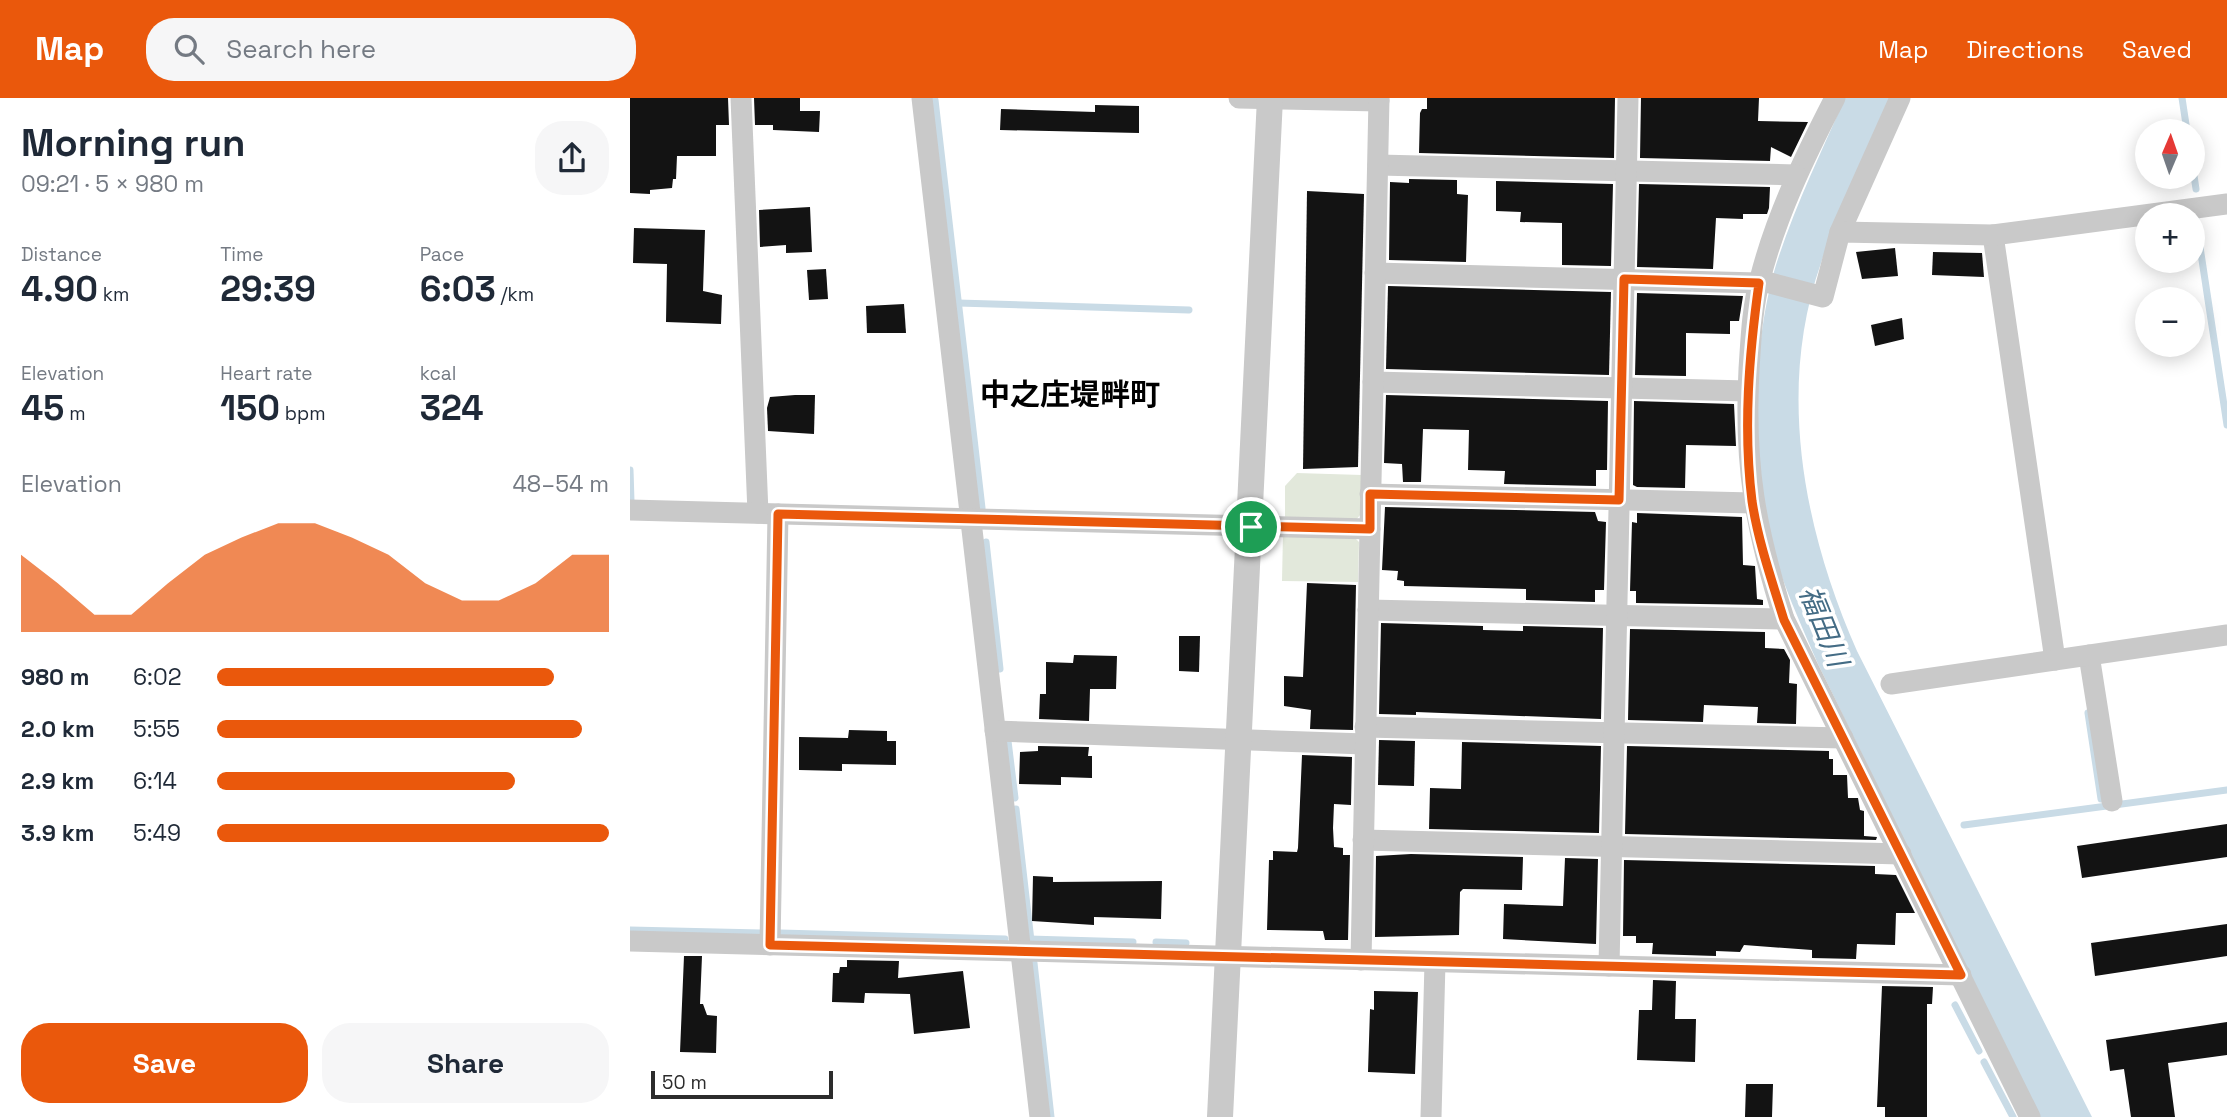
<!DOCTYPE html>
<html lang="en">
<head>
<meta charset="utf-8">
<style>
	:root { --surface:#fff; --page:#f6f6f7; --text:#1f2937; --muted:#747a83; --accent:#ea580c }
	body { margin:0; font-family:"Space Grotesk","Noto Sans JP",sans-serif; background:var(--page); color:var(--text); height:100vh; display:flex; flex-direction:column; font-size:26px; white-space:nowrap }
	* { box-sizing:border-box; margin:0 }
	p { font-size:23px; color:var(--muted) }
	.icon { flex:none; width:38px; height:38px; fill:none; stroke:currentColor; stroke-width:2; stroke-linecap:round; stroke-linejoin:round }
	.map { position:relative; flex:1; overflow:hidden }
	.drawer { display:flex; flex-direction:column; background:var(--surface); width:630px }
	.drawer>* { flex:none }
	.needle { width:46px; rotate:2deg }
	.tools { position:absolute; left:1505px; top:21px; display:grid; gap:14px }
	.tools a { display:grid; place-items:center; width:70px; height:70px; border-radius:50%; background:var(--surface); box-shadow:0 4px 18px #0003; font-size:35px }
	.scale { position:absolute; left:21px; bottom:18px; width:182px; box-sizing:border-box; padding-left:7px; border:4px solid #2c2c2c; border-top:0; font-size:19px; line-height:24px; white-space:nowrap; color:#2c2c2c; -webkit-text-stroke:5px #fff; paint-order:stroke }
	.pin { position:absolute; display:grid; place-items:center; width:60px; height:60px; color:#fff; margin:-30px; border:4px solid #fff; border-radius:50%; box-shadow:0 2px 7px #0007 }
	.round { display:grid; place-items:center; flex:none; width:74px; height:74px; border-radius:28px; background:var(--page) }
	.summary { display:flex; align-items:center; justify-content:space-between; height:119px; padding:0 21px }
	h1 { font-size:38px; font-weight:800; line-height:52px }
	.stats { display:grid; grid-template-columns:repeat(3,1fr); gap:10px; height:119px; padding:7px 21px }
	.stats div { display:grid; align-content:center }
	.stats b { font-size:35px; font-weight:800 }
	.stats small { font-size:19px; font-weight:400 }
	.stats p { font-size:19px }
	.chart { height:196px; padding:14px 21px }
	.chart p { display:flex; justify-content:space-between }
	.chart svg { width:100%; height:126px; margin-top:7px; fill:var(--accent); opacity:.7 }
	.button { display:flex; gap:14px; margin-top:auto; padding:14px 21px }
	.button a { flex:1; height:80px; border-radius:28px; background:var(--accent); color:#fff; font-size:28px; font-weight:800; line-height:80px; text-align:center }
	.button a+a { background:var(--page); color:var(--text) }
	ul { padding:0 21px; list-style:none; font-size:23px }
	li { display:grid; grid-template-columns:112px 84px 1fr; align-items:center; height:52px }
	li i { height:18px; border-radius:9px; background:var(--accent) }
	header { display:flex; align-items:center; gap:42px; box-sizing:border-box; height:98px; padding:0 35px; background:var(--accent); color:#fff }
	header strong { font-size:33px }
	nav { display:flex; gap:38px; margin-inline-start:auto; font-size:24px }
	.search { width:490px; height:63px; background:var(--page); display:flex; align-items:center; gap:18px; box-sizing:border-box; padding:0 24px; border-radius:28px; color:var(--muted); font-size:26px }
	main { display:flex; flex:1; min-height:0 }
	.map>svg:first-child { display:block }
	.green { fill:#e2e8db }
	.water { fill:#c9dbe6 }
	.lines { fill:none; stroke-linecap:round; stroke-linejoin:round }
	.stream { stroke:#c9dbe6; stroke-width:7 }
	.building { fill:#131313 }
	.minor { stroke:#c9c9c9; stroke-width:21 }
	.tertiary { stroke:#c9c9c9; stroke-width:26 }
	.route-casing { stroke:#fff; stroke-width:14 }
	.route { stroke:#ea580c; stroke-width:9 }
	.labels { text-anchor:middle; stroke-width:7; stroke-linejoin:round; paint-order:stroke }
	.water-label { font-size:28px; font-style:italic; fill:#446c85; stroke:#fff }
	.quarter-label { font-size:30px; font-weight:bold; fill:#000; stroke:#fff }
</style>
</head>
<body>
<header>
<strong>Map</strong>
<div class="search"><svg class="icon" aria-label="search" viewBox="0 0 24 24"><circle cx="10" cy="10" r="6"/><path d="M15 15l6 6"/></svg>Search here</div>
<nav><a>Map</a><a>Directions</a><a>Saved</a></nav>
</header>
<main>
<section class="drawer">
<div class="summary"><div><h1>Morning run</h1><p>09:21 · 5 × 980 m</p></div><a class="round"><svg class="icon" aria-label="share" viewBox="0 0 24 24"><path d="M12 15V3M7 8l5-5 5 5M5 13v7h14v-7"/></svg></a></div>
<div class="stats">
<div><p>Distance</p><b>4.90<small> km</small></b></div>
<div><p>Time</p><b>29:39</b></div>
<div><p>Pace</p><b>6:03<small> /km</small></b></div>
</div>
<div class="stats">
<div><p>Elevation</p><b>45<small> m</small></b></div>
<div><p>Heart rate</p><b>150<small> bpm</small></b></div>
<div><p>kcal</p><b>324</b></div>
</div>
<div class="chart"><p><span>Elevation</span>48–54 m</p>
<svg viewBox="0 0 160 44" preserveAspectRatio="none"><path d="M0 44V17L10 27L20 38L30 38L40 27L50 17L60 11L70 6L80 6L90 11L100 17L110 27L120 33L130 33L140 27L150 17L160 17V44z"/></svg>
</div>
<ul>
<li><b>980 m</b>6:02<i style="width:86%"></i></li>
<li><b>2.0 km</b>5:55<i style="width:93%"></i></li>
<li><b>2.9 km</b>6:14<i style="width:76%"></i></li>
<li><b>3.9 km</b>5:49<i style="width:100%"></i></li>
</ul>
<div class="button"><a>Save</a><a>Share</a></div>
</section>
<div class="map">
<svg width="1597" height="1019" viewBox="0 0 1597 1019">
	<rect width="100%" height="100%" fill="#fff"/>
	<g class="green">
		<path d="M667,375L732,377L731,416L725,423L655,421V388Z"/>
		<path d="M653,435L721,436L729,444L728,484L652,483Z"/>
	</g>
	<path class="water" d="M1215,0H1263C1238,55 1210,109 1191,165C1146,293 1174,433 1227,553L1462,1019H1409L1188,566C1170,525 1152,485 1140,442C1119,368 1123,241 1146,167C1164,110 1191,55 1215,0Z"/>
	<g class="lines">
		<g class="stream">
			<path d="M1552,0L1557,33"/>
			<path d="M305,2L352,410"/>
			<path d="M1563,71L1566,91"/>
			<path d="M1561,116H1565L1597,327"/>
			<path d="M328,205L559,212"/>
			<path d="M0,372L1,403"/>
			<path d="M356,444L370,571"/>
			<path d="M1458,615L1471,701"/>
			<path d="M378,643L385,700"/>
			<path d="M386,711L401,843"/>
			<path d="M1334,727L1597,692"/>
			<path d="M0,832L131,835"/>
			<path d="M150,835L375,841"/>
			<path d="M399,841L503,844"/>
			<path d="M526,844L556,845"/>
			<path d="M404,865L421,1019"/>
			<path d="M1325,907L1349,953"/>
			<path d="M1354,964L1383,1019"/>
		</g>
	</g>
	<g class="building">
		<path d="M0,0H98L99,27H86V58H47L46,81H43L42,90L20,92V96L0,95Z"/>
		<path d="M124,0H170V13H190L189,34L143,32V27H125Z"/>
		<path d="M797,0H985L984,60L789,55L790,15L792,11H797Z"/>
		<path d="M1011,0H1129L1128,23L1178,24L1161,59L1141,49L1140,63L1010,60Z"/>
		<path d="M465,7L509,8V35L370,32L371,11L465,14Z"/>
		<path d="M779,81L827,82V96L838,97L836,164L759,162L760,84L779,85Z"/>
		<path d="M866,83L983,86L981,168L932,167V125L890,124L891,114L866,113Z"/>
		<path d="M1009,86L1140,89L1139,110L1137,116H1113V121L1086,120L1083,171L1007,169Z"/>
		<path d="M677,93L734,96L728,369L673,371Z"/>
		<path d="M180,109L182,154L156,155V147L130,149L129,112Z"/>
		<path d="M4,130L75,132L73,193L92,197L91,226L36,224L37,166L3,165Z"/>
		<path d="M1265,150L1268,178L1232,181L1226,154Z"/>
		<path d="M1303,154L1352,155L1354,179L1302,177Z"/>
		<path d="M196,171L198,201L179,202L177,172Z"/>
		<path d="M758,188L981,194L979,277L756,271Z"/>
		<path d="M1007,195L1113,198L1109,223H1100V236L1056,235V278L1005,277Z"/>
		<path d="M274,206L276,235H237L236,208Z"/>
		<path d="M1272,220L1274,241L1245,248L1241,227Z"/>
		<path d="M165,297H185L184,336L138,333L137,310L140,299Z"/>
		<path d="M756,297L978,303L977,372H966V388L874,386L875,373L838,372L839,332L793,331L791,384H773L772,366L754,365Z"/>
		<path d="M1004,303L1104,306L1106,348L1056,347L1055,390L1007,389L1003,387Z"/>
		<path d="M755,409L965,414L968,423L976,424L974,492H965V504L896,502V491L774,488V483L767,482L768,473L752,472Z"/>
		<path d="M1007,415L1112,419L1113,467L1125,468L1127,501L1133,502V507L1006,505V493H1000L1002,424L1007,425Z"/>
		<path d="M677,485L726,487L723,632L680,631L681,612L654,608V578L673,579Z"/>
		<path d="M751,525L853,528V532L893,533V528L973,530L971,621L786,614V617L749,616Z"/>
		<path d="M1000,531L1135,534V550L1154,551L1160,562L1159,585L1167,586L1166,626L1127,625L1128,609L1074,607L1073,624L998,622Z"/>
		<path d="M549,538H570L569,574L549,573Z"/>
		<path d="M444,557L487,558L486,591H460L459,623L409,621L410,596H416V564L443,565Z"/>
		<path d="M219,632L257,633V643H266V667L212,666V673L169,672V639L218,640Z"/>
		<path d="M749,642L785,643L784,688L748,687Z"/>
		<path d="M832,644L971,648L969,735L799,731L800,690L831,691Z"/>
		<path d="M408,648L459,649L458,658H462V680L431,679V687L389,686L390,654L408,653Z"/>
		<path d="M997,648L1199,653V661H1203V677H1217L1218,700H1228L1230,712L1234,713V738L1247,739L1246,742L995,736Z"/>
		<path d="M672,657L722,659L721,707L704,706L703,730L704,749L713,750V757H720L718,842H695L693,833L637,832L639,762H643V753L667,754L668,750Z"/>
		<path d="M1597,726V759L1452,780L1447,748Z"/>
		<path d="M781,756L893,759L892,792L833,791L830,794L829,837L745,839L746,758Z"/>
		<path d="M935,760L968,761L966,846L873,841L874,806L933,808Z"/>
		<path d="M994,762L1245,768V776L1266,777L1285,815H1266L1265,847L1227,846L1226,861L1182,860V852L1114,847L1110,854L1086,853V858L1022,856L1023,845H1006V838H993Z"/>
		<path d="M403,778L423,779V784L532,783L531,821L464,819V827L402,823Z"/>
		<path d="M1597,826V858L1465,878L1461,845Z"/>
		<path d="M54,858H72L70,906H73L77,917L87,918L86,955L50,954Z"/>
		<path d="M217,862L269,863L268,880L333,873L340,930L284,936L280,896L235,895L234,905L202,904L203,875H209L210,869H217Z"/>
		<path d="M1023,882L1046,883L1045,921H1066L1065,964L1007,962L1009,912H1022Z"/>
		<path d="M1252,888L1303,889L1302,906H1297V1019H1255V1009H1247Z"/>
		<path d="M744,893L788,894L785,976L738,974L740,911L744,912Z"/>
		<path d="M1597,924V957L1538,965L1545,1019H1501L1494,971L1480,973L1476,942Z"/>
		<path d="M1116,986H1143L1142,1019H1115Z"/>
	</g>
	<g class="lines">
		<g class="minor">
			<path d="M111,0L128,415"/>
			<path d="M292,0L410,1019"/>
			<path d="M609,0L749,3"/>
			<path d="M1205,0C1175,58 1146,118 1130,181C1122,210 1121,242 1119,271C1114,368 1125,429 1154,521L1400,1019"/>
			<path d="M748,67L1166,77"/>
			<path d="M1210,134L1270,0"/>
			<path d="M1363,137L1425,562"/>
			<path d="M745,175L1129,185"/>
			<path d="M1129,182L1193,199L1210,134L1363,137L1597,106"/>
			<path d="M743,284L1118,293"/>
			<path d="M740,396L1123,405"/>
			<path d="M0,412L740,431"/>
			<path d="M738,512L1154,521"/>
			<path d="M1459,557L1482,703"/>
			<path d="M1261,586L1597,537"/>
			<path d="M735,629L1213,640"/>
			<path d="M365,633L735,646"/>
			<path d="M733,742L1271,756"/>
			<path d="M0,843L1331,877"/>
			<path d="M140,847L148,416"/>
			<path d="M731,862L749,0"/>
			<path d="M979,868L998,0"/>
			<path d="M801,1019L805,864"/>
		</g>
		<path class="tertiary" d="M590,1019L640,0"/>
	</g>
	<g class="lines">
		<defs>
			<path id="route" d="M994,181L1129,185C1119,257 1113,330 1122,403C1128,443 1142,483 1154,522L1331,877L140,847L148,416L740,431V396L989,402Z"/>
		</defs>
		<use href="#route" class="route-casing"/>
		<use href="#route" class="route"/>
	</g>
	<g class="labels">
		<g class="water-label">
			<text transform="translate(1194 528) rotate(68)" y="10">福田川</text>
		</g>
		<g class="quarter-label">
			<text x="440" y="307">中之庄堤畔町</text>
		</g>
	</g>
</svg>
<div class="tools">
<a><svg class="needle" viewBox="-14 -14 28 28"><path d="M0-13l5 13h-10z" fill="#e53935"/><path d="M0 13l5-13h-10z" fill="#747a83"/></svg></a>
<a>+</a>
<a>−</a>
</div>
<div class="scale">50 m</div>
<div class="pin" style="left:621px;top:429px;background:#1e9e55"><svg class="icon" aria-label="arrive" viewBox="0 0 24 24"><path d="M6 21V4h12l-3 4 3 4H6"/></svg></div>
</div>
</main>
</body>
</html>
